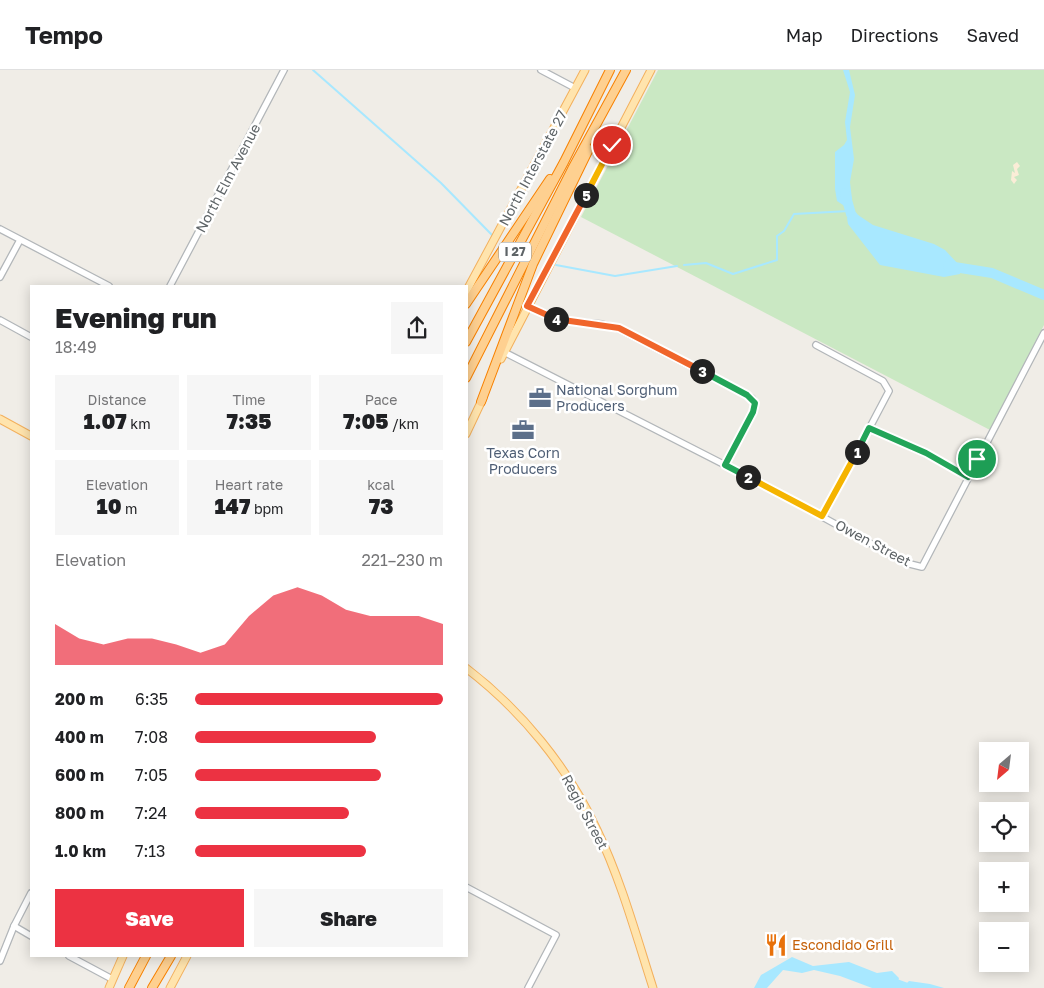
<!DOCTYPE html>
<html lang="en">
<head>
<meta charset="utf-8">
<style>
	:root { --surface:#fff; --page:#f6f6f6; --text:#202124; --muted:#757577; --line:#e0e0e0; --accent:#ec3242 }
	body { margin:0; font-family:"Golos Text",sans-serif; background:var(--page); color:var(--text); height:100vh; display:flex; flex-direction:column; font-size:19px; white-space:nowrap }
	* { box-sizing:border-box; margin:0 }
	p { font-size:16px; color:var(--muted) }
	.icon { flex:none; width:28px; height:28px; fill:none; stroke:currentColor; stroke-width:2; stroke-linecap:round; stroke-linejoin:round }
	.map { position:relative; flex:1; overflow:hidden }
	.panel { position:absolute; left:30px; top:215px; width:438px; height:672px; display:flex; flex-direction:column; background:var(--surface); border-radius:0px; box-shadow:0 2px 12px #0003 }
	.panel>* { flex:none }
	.needle { width:32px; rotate:208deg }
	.controls { position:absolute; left:979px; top:672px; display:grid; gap:10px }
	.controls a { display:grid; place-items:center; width:50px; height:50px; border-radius:0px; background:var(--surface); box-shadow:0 2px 12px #0003; font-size:25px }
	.pin { position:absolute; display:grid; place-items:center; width:42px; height:42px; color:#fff; margin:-21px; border:2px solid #fff; border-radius:50%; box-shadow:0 1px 5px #0007 }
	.km { position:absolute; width:25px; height:25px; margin:-12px; border-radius:50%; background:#222; color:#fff; font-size:14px; line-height:25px; text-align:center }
	.round { display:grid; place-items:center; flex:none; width:52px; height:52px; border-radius:0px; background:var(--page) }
	.overview { display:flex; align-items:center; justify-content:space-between; height:85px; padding:0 25px }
	h1 { font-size:28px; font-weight:800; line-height:38px }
	.metrics { display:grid; grid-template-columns:repeat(3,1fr); gap:8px; height:85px; padding:5px 25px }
	.metrics div { display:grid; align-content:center; border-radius:0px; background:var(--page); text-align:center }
	.metrics b { font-size:21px; font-weight:800 }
	.metrics small { font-size:14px; font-weight:400 }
	.metrics p { font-size:14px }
	.chart { height:140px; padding:10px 25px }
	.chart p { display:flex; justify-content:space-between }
	.chart svg { width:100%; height:90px; margin-top:5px; fill:var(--accent); opacity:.7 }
	.button { display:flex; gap:10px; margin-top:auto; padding:10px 25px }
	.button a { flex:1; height:58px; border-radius:0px; background:var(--accent); color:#fff; font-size:20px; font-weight:800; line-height:58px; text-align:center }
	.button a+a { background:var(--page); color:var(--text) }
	ul { padding:0 25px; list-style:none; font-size:16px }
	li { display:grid; grid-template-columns:80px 60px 1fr; align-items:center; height:38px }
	li i { height:12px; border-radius:6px; background:var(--accent) }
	header { display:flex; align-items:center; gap:30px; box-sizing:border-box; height:70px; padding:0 25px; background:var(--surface); border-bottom:1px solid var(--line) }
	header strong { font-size:24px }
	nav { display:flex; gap:28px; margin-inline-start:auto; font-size:18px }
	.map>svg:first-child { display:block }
	.green { fill:#cae8c3 }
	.sand { fill:#fbedd7 }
	.water { fill:#a8e8ff }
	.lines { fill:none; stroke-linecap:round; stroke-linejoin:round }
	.stream { stroke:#a8e8ff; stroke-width:2 }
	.river { stroke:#a8e8ff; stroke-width:10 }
	.minor-casing { stroke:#b2b6b9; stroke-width:8 }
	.major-casing { stroke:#f3b05d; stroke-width:9 }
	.highway-casing { stroke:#f78100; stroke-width:10 }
	.minor { stroke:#fff; stroke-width:5.5 }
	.major { stroke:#ffe4ad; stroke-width:7 }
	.highway { stroke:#fed090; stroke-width:8 }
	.split-1-casing { stroke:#fff; stroke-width:10 }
	.split-2-casing { stroke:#fff; stroke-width:10 }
	.split-3-casing { stroke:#fff; stroke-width:10 }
	.split-4-casing { stroke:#fff; stroke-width:10 }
	.split-5-casing { stroke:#fff; stroke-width:10 }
	.split-6-casing { stroke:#fff; stroke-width:10 }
	.split-1 { stroke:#22a559; stroke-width:6 }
	.split-2 { stroke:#f5b400; stroke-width:6 }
	.split-3 { stroke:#22a559; stroke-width:6 }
	.split-4 { stroke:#f0652b; stroke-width:6 }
	.split-5 { stroke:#f0652b; stroke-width:6 }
	.split-6 { stroke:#f5b400; stroke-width:6 }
	.labels { text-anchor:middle; stroke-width:5; stroke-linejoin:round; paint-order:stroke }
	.shield { fill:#fff; stroke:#8e9295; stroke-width:1 }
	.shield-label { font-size:12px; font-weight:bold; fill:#5e6467 }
	.street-label { font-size:14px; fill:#5e6467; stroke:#fff }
	.service-label { font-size:14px; fill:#4e5e75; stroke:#fff; text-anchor:start }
	.food-label { font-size:14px; fill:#c56008; stroke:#fff; text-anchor:start }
</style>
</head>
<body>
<header>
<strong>Tempo</strong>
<nav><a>Map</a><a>Directions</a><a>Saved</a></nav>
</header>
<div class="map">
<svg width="1044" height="918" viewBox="0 0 1044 918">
	<rect width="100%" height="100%" fill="#f0ede7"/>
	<path class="green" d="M658,0H1044V255L990,360L581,147Z"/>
	<path class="sand" d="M1017,92L1020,96L1017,99L1019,105L1014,107L1017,110L1014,114L1011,110L1012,101L1015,103L1013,95Z"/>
	<g class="water">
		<path d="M843,0H849L855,25L850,57L854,89L850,112L852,129L846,137L837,131L835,119V82L844,75L847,70L845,52L850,22Z"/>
		<path d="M851,144L858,145L873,155L934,174L945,180L960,196V204L944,207L880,195L848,154L847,148Z"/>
		<path d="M792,887L813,896L849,892L877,903L892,901L899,908L896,918H872L840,906L814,900L802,903L783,900L767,918H754L761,905Z"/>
		<path d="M909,911L930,914L944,918H902Z"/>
	</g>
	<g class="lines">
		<g class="stream">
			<path d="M313,0L441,113L492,165"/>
			<path d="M556,195L615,206L677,196"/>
			<path d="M684,195L706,193L733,204L777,190V166L784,161L794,144L849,141"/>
		</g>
		<g class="river">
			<path d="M845,123L851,144L858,153"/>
			<path d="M948,196L992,203L1044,225"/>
			<path d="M885,910L907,918"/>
		</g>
		<defs>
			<g id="minor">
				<path d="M541,0L575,18"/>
				<path d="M0,159L109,216"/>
				<path d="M0,207L20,170"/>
				<path d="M170,216L284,0"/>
				<path d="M527,236L563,251L602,254L619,259L752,328L755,333L753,342L725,395"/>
				<path d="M0,250L31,267"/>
				<path d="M816,275L883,311L889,321L823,446"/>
				<path d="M504,282L770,418L906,493L922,497L1044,263"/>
				<path d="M869,358L925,383L968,407"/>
				<path d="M466,817L556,865L528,918"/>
				<path d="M14,856L31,866"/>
				<path d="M69,886L112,909"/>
				<path d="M0,891L14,856L31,823"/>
			</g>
			<g id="major">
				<path d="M466,222L585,0"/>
				<path d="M501,289L651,0"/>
				<path d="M0,349L31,366"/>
				<path d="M466,364L483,328"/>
				<path d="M466,598C521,640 568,697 597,760C621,810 636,865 653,918"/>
				<path d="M109,918L123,886"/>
				<path d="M170,918L187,886"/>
			</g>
			<g id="highway">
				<path d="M466,234L550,109"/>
				<path d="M466,272L564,92L610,0"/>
				<path d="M466,308L572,99L626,0"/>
				<path d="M481,332L533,194L589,79"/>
				<path d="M129,918L146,886"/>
				<path d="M152,918L171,886"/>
			</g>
		</defs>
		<use href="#minor" class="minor-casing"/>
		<use href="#major" class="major-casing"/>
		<use href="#highway" class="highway-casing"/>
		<use href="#minor" class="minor"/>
		<use href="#major" class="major"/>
		<use href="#highway" class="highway"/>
	</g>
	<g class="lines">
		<defs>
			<path id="split-1" d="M857,382L869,358L926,383L968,407L977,389"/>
			<path id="split-2" d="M748,407L822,446L857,382"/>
			<path id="split-3" d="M702,301L747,325L755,333L753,342L725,395L748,407"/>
			<path id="split-4" d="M556,249L619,258L702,301"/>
			<path id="split-5" d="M556,249L527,236L586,125"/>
			<path id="split-6" d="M586,125L612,75"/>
		</defs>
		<use href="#split-1" class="split-1-casing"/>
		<use href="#split-2" class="split-2-casing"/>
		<use href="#split-3" class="split-3-casing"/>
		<use href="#split-4" class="split-4-casing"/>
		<use href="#split-5" class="split-5-casing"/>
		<use href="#split-6" class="split-6-casing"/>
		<use href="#split-1" class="split-1"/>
		<use href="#split-2" class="split-2"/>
		<use href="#split-3" class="split-3"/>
		<use href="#split-4" class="split-4"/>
		<use href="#split-5" class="split-5"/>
		<use href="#split-6" class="split-6"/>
	</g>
	<defs>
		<symbol id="office-bare" viewBox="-9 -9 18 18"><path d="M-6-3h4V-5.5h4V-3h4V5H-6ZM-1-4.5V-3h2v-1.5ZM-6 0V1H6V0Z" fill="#5c6f8a" stroke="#fff" stroke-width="2.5" paint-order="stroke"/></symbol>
		<symbol id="restaurant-bare" viewBox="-9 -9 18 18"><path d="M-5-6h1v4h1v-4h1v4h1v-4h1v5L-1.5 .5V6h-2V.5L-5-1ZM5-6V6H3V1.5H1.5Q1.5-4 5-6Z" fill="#e8710a" stroke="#fff" stroke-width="2.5" paint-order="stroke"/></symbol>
	</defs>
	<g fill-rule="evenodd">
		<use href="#office-bare" x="524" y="312" width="32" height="32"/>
		<use href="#office-bare" x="507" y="344" width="32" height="32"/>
		<use href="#restaurant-bare" x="760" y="859" width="32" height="32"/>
	</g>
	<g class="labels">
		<rect class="shield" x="499" y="172.5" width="32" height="19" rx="4"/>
		<g class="shield-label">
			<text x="515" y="186">I 27</text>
		</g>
		<g class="street-label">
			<text transform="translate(533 98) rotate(-62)" y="5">North Interstate 27</text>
			<text transform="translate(228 108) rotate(-62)" y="5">North Elm Avenue</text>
			<text transform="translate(873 473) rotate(28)" y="5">Owen Street</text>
			<text transform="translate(585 742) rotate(62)" y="5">Regis Street</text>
		</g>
		<g class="service-label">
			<text x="556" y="325">National Sorghum<tspan x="556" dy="16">Producers</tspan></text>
			<text x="523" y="388" text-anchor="middle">Texas Corn<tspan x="523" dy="16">Producers</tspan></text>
		</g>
		<g class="food-label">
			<text x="792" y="880">Escondido Grill</text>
		</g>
	</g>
</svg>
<div class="controls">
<a><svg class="needle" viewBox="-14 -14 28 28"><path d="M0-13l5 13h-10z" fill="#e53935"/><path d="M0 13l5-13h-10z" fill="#757577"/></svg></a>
<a><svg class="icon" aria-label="locate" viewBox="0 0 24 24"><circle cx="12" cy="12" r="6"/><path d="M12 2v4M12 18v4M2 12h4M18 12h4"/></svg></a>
<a>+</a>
<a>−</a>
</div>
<div class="pin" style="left:977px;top:389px;background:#1e9e55"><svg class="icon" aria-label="arrive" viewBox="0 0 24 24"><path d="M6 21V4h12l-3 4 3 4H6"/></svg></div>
<div class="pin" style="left:612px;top:75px;background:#d93025"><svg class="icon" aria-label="check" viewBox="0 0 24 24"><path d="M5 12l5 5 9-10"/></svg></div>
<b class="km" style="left:857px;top:382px">1</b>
<b class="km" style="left:748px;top:407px">2</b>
<b class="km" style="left:702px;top:301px">3</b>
<b class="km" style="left:556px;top:249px">4</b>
<b class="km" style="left:586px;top:125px">5</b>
<section class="panel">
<div class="overview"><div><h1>Evening run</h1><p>18:49</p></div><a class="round"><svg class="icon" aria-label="share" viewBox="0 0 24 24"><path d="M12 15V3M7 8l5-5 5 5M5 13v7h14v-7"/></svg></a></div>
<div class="metrics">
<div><p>Distance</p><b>1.07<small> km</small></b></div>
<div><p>Time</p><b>7:35</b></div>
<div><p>Pace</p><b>7:05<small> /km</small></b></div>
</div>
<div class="metrics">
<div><p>Elevation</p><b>10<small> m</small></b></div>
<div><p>Heart rate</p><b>147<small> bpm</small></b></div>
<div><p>kcal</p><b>73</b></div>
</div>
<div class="chart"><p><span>Elevation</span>221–230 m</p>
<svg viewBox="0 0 160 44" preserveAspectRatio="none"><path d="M0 44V24L10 31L20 34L30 31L40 31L50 34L60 38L70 34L80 20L90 10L100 6L110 10L120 17L130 20L140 20L150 20L160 24V44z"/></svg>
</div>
<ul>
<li><b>200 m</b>6:35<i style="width:100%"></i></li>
<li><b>400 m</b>7:08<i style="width:73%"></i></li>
<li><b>600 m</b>7:05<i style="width:75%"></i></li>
<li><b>800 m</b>7:24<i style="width:62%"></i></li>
<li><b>1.0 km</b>7:13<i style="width:69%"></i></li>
</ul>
<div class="button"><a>Save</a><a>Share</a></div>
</section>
</div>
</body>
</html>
